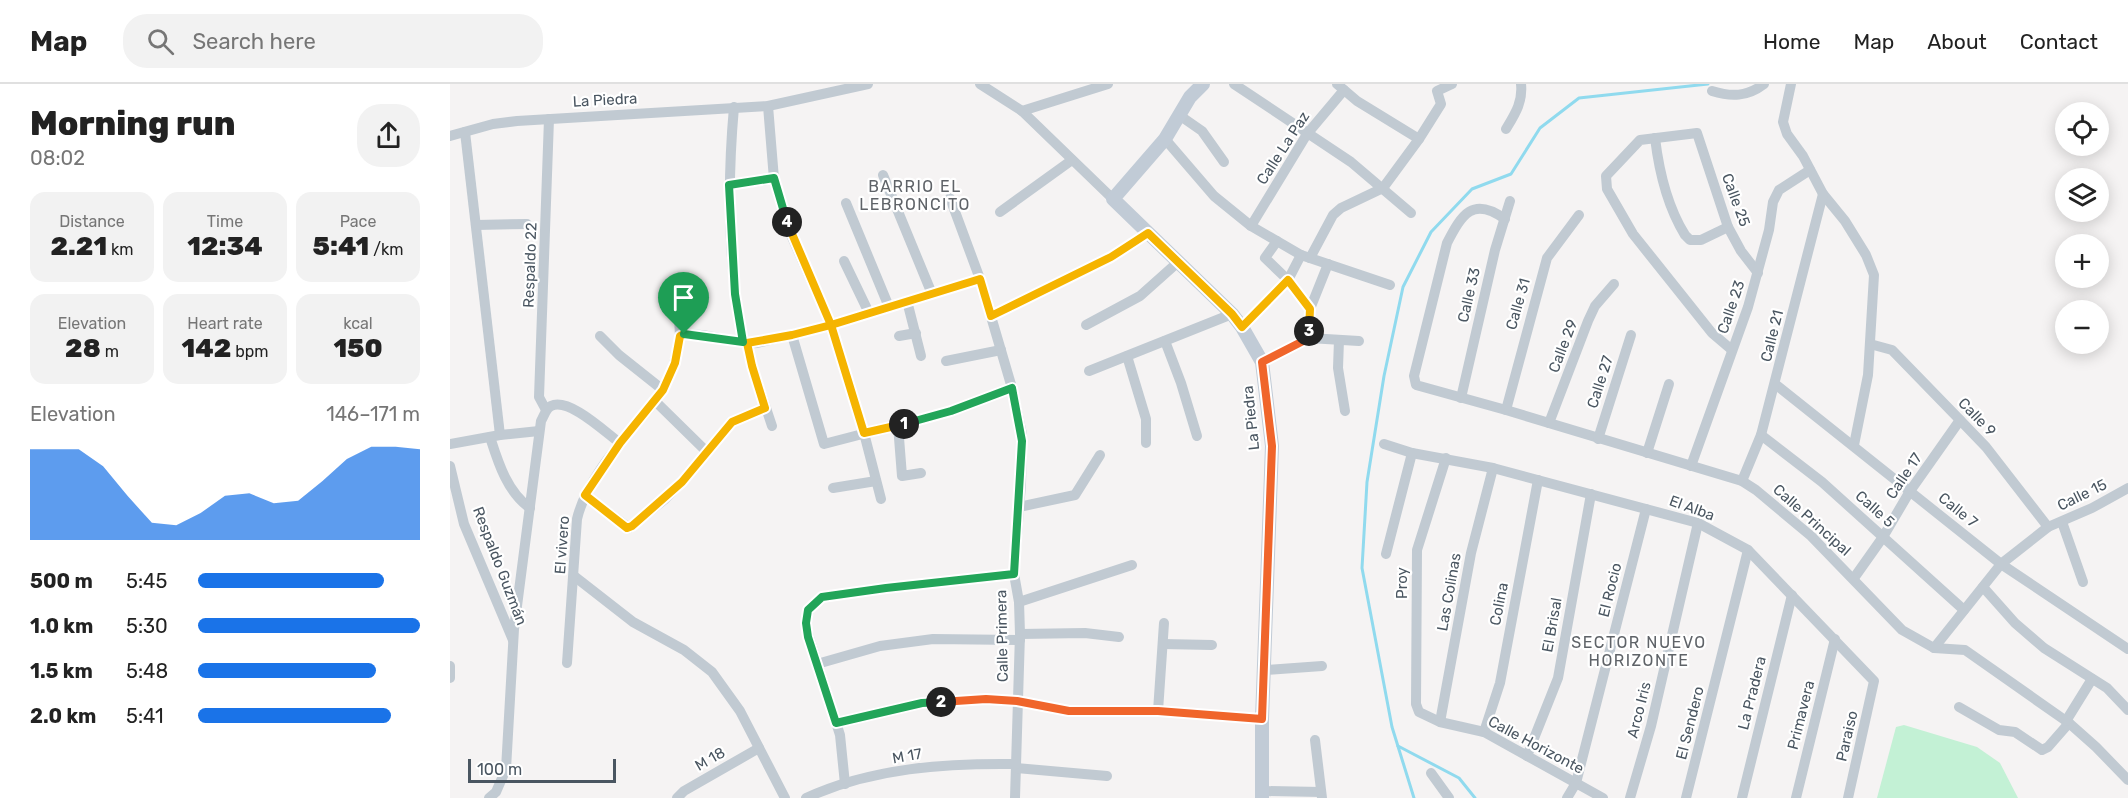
<!DOCTYPE html>
<html lang="en">
<head>
<meta charset="utf-8">
<style>
	:root { --surface:#fff; --page:#f2f2f2; --text:#222; --muted:#767676; --line:#e0e0e0; --accent:#1a73e8 }
	body { margin:0; font-family:Rubik,sans-serif; background:var(--page); color:var(--text); height:100vh; display:flex; flex-direction:column; font-size:22px; white-space:nowrap }
	* { box-sizing:border-box; margin:0 }
	p { font-size:20px; color:var(--muted) }
	.icon { flex:none; width:33px; height:33px; fill:none; stroke:currentColor; stroke-width:2; stroke-linecap:round; stroke-linejoin:round }
	.map { position:relative; flex:1; overflow:hidden }
	.drawer { display:flex; flex-direction:column; background:var(--surface); width:450px }
	.drawer>* { flex:none }
	.controls { position:absolute; left:1605px; top:18px; display:grid; gap:12px }
	.controls a { display:grid; place-items:center; width:54px; height:54px; border-radius:50%; background:var(--surface); box-shadow:0 3px 15px #0003; font-size:30px }
	.scale { position:absolute; left:18px; bottom:15px; width:148px; box-sizing:border-box; padding-left:6px; border:3px solid #4a5661; border-top:0; font-size:16px; line-height:21px; white-space:nowrap; color:#4a5661; -webkit-text-stroke:4px #fff; paint-order:stroke }
	.pin { position:absolute; display:grid; place-items:center; width:51px; height:51px; color:#fff; margin:-62px -26px; border-radius:50% 50% 50% 0; rotate:-45deg; box-shadow:0 0 6px #0007 }
	.pin .icon { rotate:45deg }
	.km { position:absolute; width:30px; height:30px; margin:-15px; border-radius:50%; background:#222; color:#fff; font-size:16px; line-height:30px; text-align:center }
	.round { display:grid; place-items:center; flex:none; width:63px; height:63px; border-radius:24px; background:var(--page) }
	.head { display:flex; align-items:center; justify-content:space-between; height:102px; padding:0 30px }
	h1 { font-size:33px; font-weight:800; line-height:45px }
	.stats { display:grid; grid-template-columns:repeat(3,1fr); gap:9px; height:102px; padding:6px 30px }
	.stats div { display:grid; align-content:center; border-radius:15px; background:var(--page); text-align:center }
	.stats b { font-size:26px; font-weight:800 }
	.stats small { font-size:16px; font-weight:400 }
	.stats p { font-size:16px }
	.chart { height:168px; padding:12px 30px }
	.chart p { display:flex; justify-content:space-between }
	.chart svg { width:100%; height:108px; margin-top:6px; fill:var(--accent); opacity:.7 }
	ul { padding:0 30px; list-style:none; font-size:20px }
	li { display:grid; grid-template-columns:96px 72px 1fr; align-items:center; height:45px }
	li i { height:15px; border-radius:8px; background:var(--accent) }
	header { display:flex; align-items:center; gap:36px; box-sizing:border-box; height:84px; padding:0 30px; background:var(--surface); border-bottom:2px solid var(--line) }
	header strong { font-size:28px }
	nav { display:flex; gap:33px; margin-inline-start:auto; font-size:21px }
	.search { width:420px; height:54px; background:var(--page); display:flex; align-items:center; gap:15px; box-sizing:border-box; padding:0 21px; border-radius:24px; color:var(--muted); font-size:22px }
	main { display:flex; flex:1; min-height:0 }
	.map>svg:first-child { display:block }
	.green { fill:#c3f1d5 }
	.lines { fill:none; stroke-linecap:round; stroke-linejoin:round }
	.stream { stroke:#90daee; stroke-width:3 }
	.street { stroke:#c1cad2; stroke-width:10 }
	.secondary { stroke:#c1cbd6; stroke-width:14 }
	.split-1-casing { stroke:#fff; stroke-width:12 }
	.split-2-casing { stroke:#fff; stroke-width:12 }
	.split-3-casing { stroke:#fff; stroke-width:12 }
	.split-4-casing { stroke:#fff; stroke-width:12 }
	.split-5-casing { stroke:#fff; stroke-width:12 }
	.split-1 { stroke:#f5b400; stroke-width:8 }
	.split-2 { stroke:#22a559; stroke-width:8 }
	.split-3 { stroke:#f0652b; stroke-width:8 }
	.split-4 { stroke:#f5b400; stroke-width:8 }
	.split-5 { stroke:#22a559; stroke-width:8 }
	.labels { text-anchor:middle; stroke-width:4.5; stroke-linejoin:round; paint-order:stroke }
	.street-label { font-size:15px; fill:#4a5661; stroke:#fff }
	.neighbourhood-label { font-size:16px; letter-spacing:1.5px; fill:#5f6368; stroke:#fff }
</style>
</head>
<body>
<header>
<strong>Map</strong>
<div class="search"><svg class="icon" aria-label="search" viewBox="0 0 24 24"><circle cx="10" cy="10" r="6"/><path d="M15 15l6 6"/></svg>Search here</div>
<nav><a>Home</a><a>Map</a><a>About</a><a>Contact</a></nav>
</header>
<main>
<section class="drawer">
<div class="head"><div><h1>Morning run</h1><p>08:02</p></div><a class="round"><svg class="icon" aria-label="share" viewBox="0 0 24 24"><path d="M12 15V3M7 8l5-5 5 5M5 13v7h14v-7"/></svg></a></div>
<div class="stats">
<div><p>Distance</p><b>2.21<small> km</small></b></div>
<div><p>Time</p><b>12:34</b></div>
<div><p>Pace</p><b>5:41<small> /km</small></b></div>
</div>
<div class="stats">
<div><p>Elevation</p><b>28<small> m</small></b></div>
<div><p>Heart rate</p><b>142<small> bpm</small></b></div>
<div><p>kcal</p><b>150</b></div>
</div>
<div class="chart"><p><span>Elevation</span>146–171 m</p>
<svg viewBox="0 0 160 44" preserveAspectRatio="none"><path d="M0 44V7L10 7L20 7L30 14L40 26L50 37L60 38L70 33L80 26L90 25L100 29L110 28L120 20L130 11L140 6L150 6L160 7V44z"/></svg>
</div>
<ul>
<li><b>500 m</b>5:45<i style="width:84%"></i></li>
<li><b>1.0 km</b>5:30<i style="width:100%"></i></li>
<li><b>1.5 km</b>5:48<i style="width:80%"></i></li>
<li><b>2.0 km</b>5:41<i style="width:87%"></i></li>
</ul>
</section>
<div class="map">
<svg width="1678" height="714" viewBox="0 0 1678 714">
	<rect width="100%" height="100%" fill="#f5f3f3"/>
	<path class="green" d="M1454,641L1527,663L1550,679L1568,714H1427L1446,643Z"/>
	<g class="lines">
		<g class="stream">
			<path d="M948,662L1009,694L1025,714"/>
			<path d="M964,714L942,643L912,484L917,398L934,292L953,203L981,148L1022,105L1061,90L1090,44L1129,14L1258,0"/>
		</g>
		<g class="street">
			<path d="M530,0L572,27L663,115"/>
			<path d="M784,0L901,78L961,129"/>
			<path d="M887,0L907,17L969,55"/>
			<path d="M1341,0L1333,38L1337,50L1353,72L1373,110L1395,137L1416,171L1424,191L1418,291L1404,361"/>
			<path d="M1262,7C1281,13 1297,13 1314,0"/>
			<path d="M318,22L324,95L330,116L342,153L381,241L414,349L431,415"/>
			<path d="M284,23C277,101 278,181 293,258"/>
			<path d="M572,27L658,0"/>
			<path d="M729,31L752,47L774,78"/>
			<path d="M1056,45C1065,30 1073,18 1071,0"/>
			<path d="M15,48L50,351"/>
			<path d="M0,52L43,40L67,37L318,22L418,0"/>
			<path d="M1205,54C1209,87 1217,122 1235,151L1240,156H1251L1278,143"/>
			<path d="M715,55L764,112L801,142L851,171L940,201"/>
			<path d="M433,91L482,210"/>
			<path d="M279,101L324,95"/>
			<path d="M500,114L530,195L562,304L572,350L571,400L564,490L569,518L570,550L565,714"/>
			<path d="M396,119L439,223"/>
			<path d="M550,128L622,76"/>
			<path d="M1055,135C1023,112 1012,130 997,159L964,292L966,301L1056,326L1292,397L1306,406L1361,452L1452,546L1484,564L1515,566L1619,639L1646,663L1678,696"/>
			<path d="M26,141L77,140"/>
			<path d="M801,142L857,50L894,6"/>
			<path d="M827,157L815,174L838,196L860,225"/>
			<path d="M860,174L883,131L891,124L933,104L969,55L991,20L987,7L1002,0"/>
			<path d="M394,177L419,229"/>
			<path d="M228,213L230,252"/>
			<path d="M457,217L471,272"/>
			<path d="M541,232L661,173L698,149"/>
			<path d="M636,241L690,212L727,179"/>
			<path d="M792,243L838,196L851,171"/>
			<path d="M342,251L374,360L501,327L562,304"/>
			<path d="M150,252L169,271L213,306"/>
			<path d="M449,252L466,249"/>
			<path d="M859,254L860,225L878,180"/>
			<path d="M889,256L888,284L895,327"/>
			<path d="M715,257L731,299L747,352"/>
			<path d="M297,259L302,282L322,342"/>
			<path d="M1420,260L1442,266L1510,336L1536,363L1598,443"/>
			<path d="M1282,266L1262,249L1183,150L1157,105L1156,92L1190,56L1247,49L1278,143L1291,167L1308,189"/>
			<path d="M677,272L696,335V359"/>
			<path d="M496,277L551,266"/>
			<path d="M812,278L859,254L909,257"/>
			<path d="M639,287L782,230"/>
			<path d="M1325,300L1551,480L1678,565"/>
			<path d="M1011,314L1045,166L1060,117"/>
			<path d="M205,317L257,368"/>
			<path d="M96,326L89,313L99,35"/>
			<path d="M1056,326L1097,174L1129,131"/>
			<path d="M1099,339L1138,237L1145,222L1164,200"/>
			<path d="M448,341L452,392L471,389"/>
			<path d="M1311,351L1372,398L1514,526"/>
			<path d="M40,353C48,378 57,408 80,424"/>
			<path d="M1148,355L1181,251"/>
			<path d="M0,360L50,351L89,347"/>
			<path d="M934,360L962,369L1043,384L1248,439L1298,466L1424,597L1398,714"/>
			<path d="M1197,369L1219,300"/>
			<path d="M996,374L967,466L966,620L969,628L990,638L1034,648L1153,714"/>
			<path d="M0,382L14,440L63,556"/>
			<path d="M1241,382L1298,223L1319,146L1323,118L1329,106L1360,86"/>
			<path d="M1292,397L1311,351L1373,110"/>
			<path d="M383,404L426,397"/>
			<path d="M135,411L179,444L215,415L232,398L282,338L315,324"/>
			<path d="M569,423L625,411L650,371"/>
			<path d="M1612,438L1633,498"/>
			<path d="M936,470L962,369"/>
			<path d="M124,492L183,538L234,566L262,588L290,627L335,714"/>
			<path d="M1404,494L1433,453L1460,407L1510,336"/>
			<path d="M1533,503L1565,539L1594,564L1657,604L1678,626"/>
			<path d="M569,518L682,481"/>
			<path d="M570,550L635,549L669,553"/>
			<path d="M713,560L762,561"/>
			<path d="M1484,564L1551,480L1598,443L1642,424L1678,404"/>
			<path d="M117,579L127,435C135,401 163,367 185,341C195,329 206,318 214,304C223,288 227,270 230,252C255,246 282,261 307,259L381,241L530,195"/>
			<path d="M367,580L430,562L483,555L570,556"/>
			<path d="M0,582V594"/>
			<path d="M815,586L872,582"/>
			<path d="M1509,623L1549,646L1565,648L1592,666L1598,663L1619,639"/>
			<path d="M708,627L714,539"/>
			<path d="M1616,637L1642,595"/>
			<path d="M990,638L1021,469L1043,384"/>
			<path d="M386,639L472,619L536,615L567,617L619,627H708L812,635"/>
			<path d="M1034,648L1050,599L1088,396"/>
			<path d="M865,656L872,714"/>
			<path d="M1077,672L1108,594L1141,410"/>
			<path d="M566,684L657,692"/>
			<path d="M981,689L999,714"/>
			<path d="M395,700L390,651L359,553L356,539L359,526L372,513L436,504L564,490"/>
			<path d="M813,707L871,708"/>
			<path d="M39,714L46,708L56,685L64,545L91,337C94,332 96,324 101,322C119,313 156,349 170,359"/>
			<path d="M227,714L234,707L309,664"/>
			<path d="M356,714C421,684 496,679 566,680"/>
			<path d="M1117,714L1126,699L1196,425"/>
			<path d="M1180,714L1201,642L1248,439"/>
			<path d="M1236,714L1298,466"/>
			<path d="M1292,714L1342,511"/>
			<path d="M1346,714L1385,555"/>
		</g>
		<path class="secondary" d="M753,0L740,13L715,55L663,115L782,230L792,243L812,278L822,362L812,635V714"/>
	</g>
	<g class="lines">
		<defs>
			<path id="split-1" d="M234,250L230,252L225,279L213,306L170,359L135,411L177,444L182,442L232,398L282,338L315,324L302,282L297,259L342,251L381,241L414,349L454,340"/>
			<path id="split-2" d="M454,340L501,327L562,304L572,357L564,490L436,504L372,513L358,526L356,539L358,553L386,639L472,619L491,618"/>
			<path id="split-3" d="M491,618L536,615L567,617L619,627H708L812,635L822,362L812,278L859,254V247"/>
			<path id="split-4" d="M337,138L381,241L530,195L541,232L661,173L698,149L782,230L792,243L838,196L860,225L859,247"/>
			<path id="split-5" d="M234,250L293,258L285,210L279,101L324,94L337,138"/>
		</defs>
		<use href="#split-1" class="split-1-casing"/>
		<use href="#split-2" class="split-2-casing"/>
		<use href="#split-3" class="split-3-casing"/>
		<use href="#split-4" class="split-4-casing"/>
		<use href="#split-5" class="split-5-casing"/>
		<use href="#split-1" class="split-1"/>
		<use href="#split-2" class="split-2"/>
		<use href="#split-3" class="split-3"/>
		<use href="#split-4" class="split-4"/>
		<use href="#split-5" class="split-5"/>
	</g>
	<g class="labels">
		<g class="street-label">
			<text transform="translate(155 16) rotate(-3)" y="5">La Piedra</text>
			<text transform="translate(833 64) rotate(-57)" y="5">Calle La Paz</text>
			<text transform="translate(1286 116) rotate(70)" y="5">Calle 25</text>
			<text transform="translate(80 181) rotate(-88)" y="5">Respaldo 22</text>
			<text transform="translate(1019 211) rotate(-77)" y="5">Calle 33</text>
			<text transform="translate(1068 220) rotate(-74)" y="5">Calle 31</text>
			<text transform="translate(1281 223) rotate(-71)" y="5">Calle 23</text>
			<text transform="translate(1322 252) rotate(-76)" y="5">Calle 21</text>
			<text transform="translate(1113 262) rotate(-69)" y="5">Calle 29</text>
			<text transform="translate(1150 298) rotate(-72)" y="5">Calle 27</text>
			<text transform="translate(1527 333) rotate(46)" y="5">Calle 9</text>
			<text transform="translate(801 334) rotate(-96)" y="5">La Piedra</text>
			<text transform="translate(1454 392) rotate(-56)" y="5">Calle 17</text>
			<text transform="translate(1632 411) rotate(-26)" y="5">Calle 15</text>
			<text transform="translate(1242 424) rotate(20)" y="5">El Alba</text>
			<text transform="translate(1425 425) rotate(42)" y="5">Calle 5</text>
			<text transform="translate(1508 426) rotate(39)" y="5">Calle 7</text>
			<text transform="translate(1362 436) rotate(42)" y="5">Calle Principal</text>
			<text transform="translate(112 461) rotate(-86)" y="5">El vivero</text>
			<text transform="translate(50 482) rotate(69)" y="5">Respaldo Guzmán</text>
			<text transform="translate(952 499) rotate(-90)" y="5">Proy</text>
			<text transform="translate(1160 506) rotate(-76)" y="5">El Rocio</text>
			<text transform="translate(999 508) rotate(-80)" y="5">Las Colinas</text>
			<text transform="translate(1049 520) rotate(-79)" y="5">Colina</text>
			<text transform="translate(1102 541) rotate(-80)" y="5">El Brisal</text>
			<text transform="translate(552 552) rotate(-91)" y="5">Calle Primera</text>
			<text transform="translate(1302 609) rotate(-76)" y="5">La Pradera</text>
			<text transform="translate(1189 626) rotate(-76)" y="5">Arco Iris</text>
			<text transform="translate(1351 631) rotate(-76)" y="5">Primavera</text>
			<text transform="translate(1240 639) rotate(-76)" y="5">El Sendero</text>
			<text transform="translate(1397 652) rotate(-77)" y="5">Paraiso</text>
			<text transform="translate(1086 661) rotate(28)" y="5">Calle Horizonte</text>
			<text transform="translate(457 672) rotate(-10)" y="5">M 17</text>
			<text transform="translate(260 675) rotate(-30)" y="5">M 18</text>
		</g>
		<g class="neighbourhood-label">
			<text x="465" y="108">BARRIO EL<tspan x="465" dy="18">LEBRONCITO</tspan></text>
			<text x="1189" y="564">SECTOR NUEVO<tspan x="1189" dy="18">HORIZONTE</tspan></text>
		</g>
	</g>
</svg>
<div class="controls">
<a><svg class="icon" aria-label="locate" viewBox="0 0 24 24"><circle cx="12" cy="12" r="6"/><path d="M12 2v4M12 18v4M2 12h4M18 12h4"/></svg></a>
<a><svg class="icon" aria-label="layers" viewBox="0 0 24 24"><path d="M12 4l9 5-9 5-9-5zM3 14l9 5 9-5"/></svg></a>
<a>+</a>
<a>−</a>
</div>
<div class="scale">100 m</div>
<div class="pin" style="left:234px;top:250px;background:#1e9e55"><svg class="icon" aria-label="arrive" viewBox="0 0 24 24"><path d="M6 21V4h12l-3 4 3 4H6"/></svg></div>
<b class="km" style="left:454px;top:340px">1</b>
<b class="km" style="left:491px;top:618px">2</b>
<b class="km" style="left:859px;top:247px">3</b>
<b class="km" style="left:337px;top:138px">4</b>
</div>
</main>
</body>
</html>
